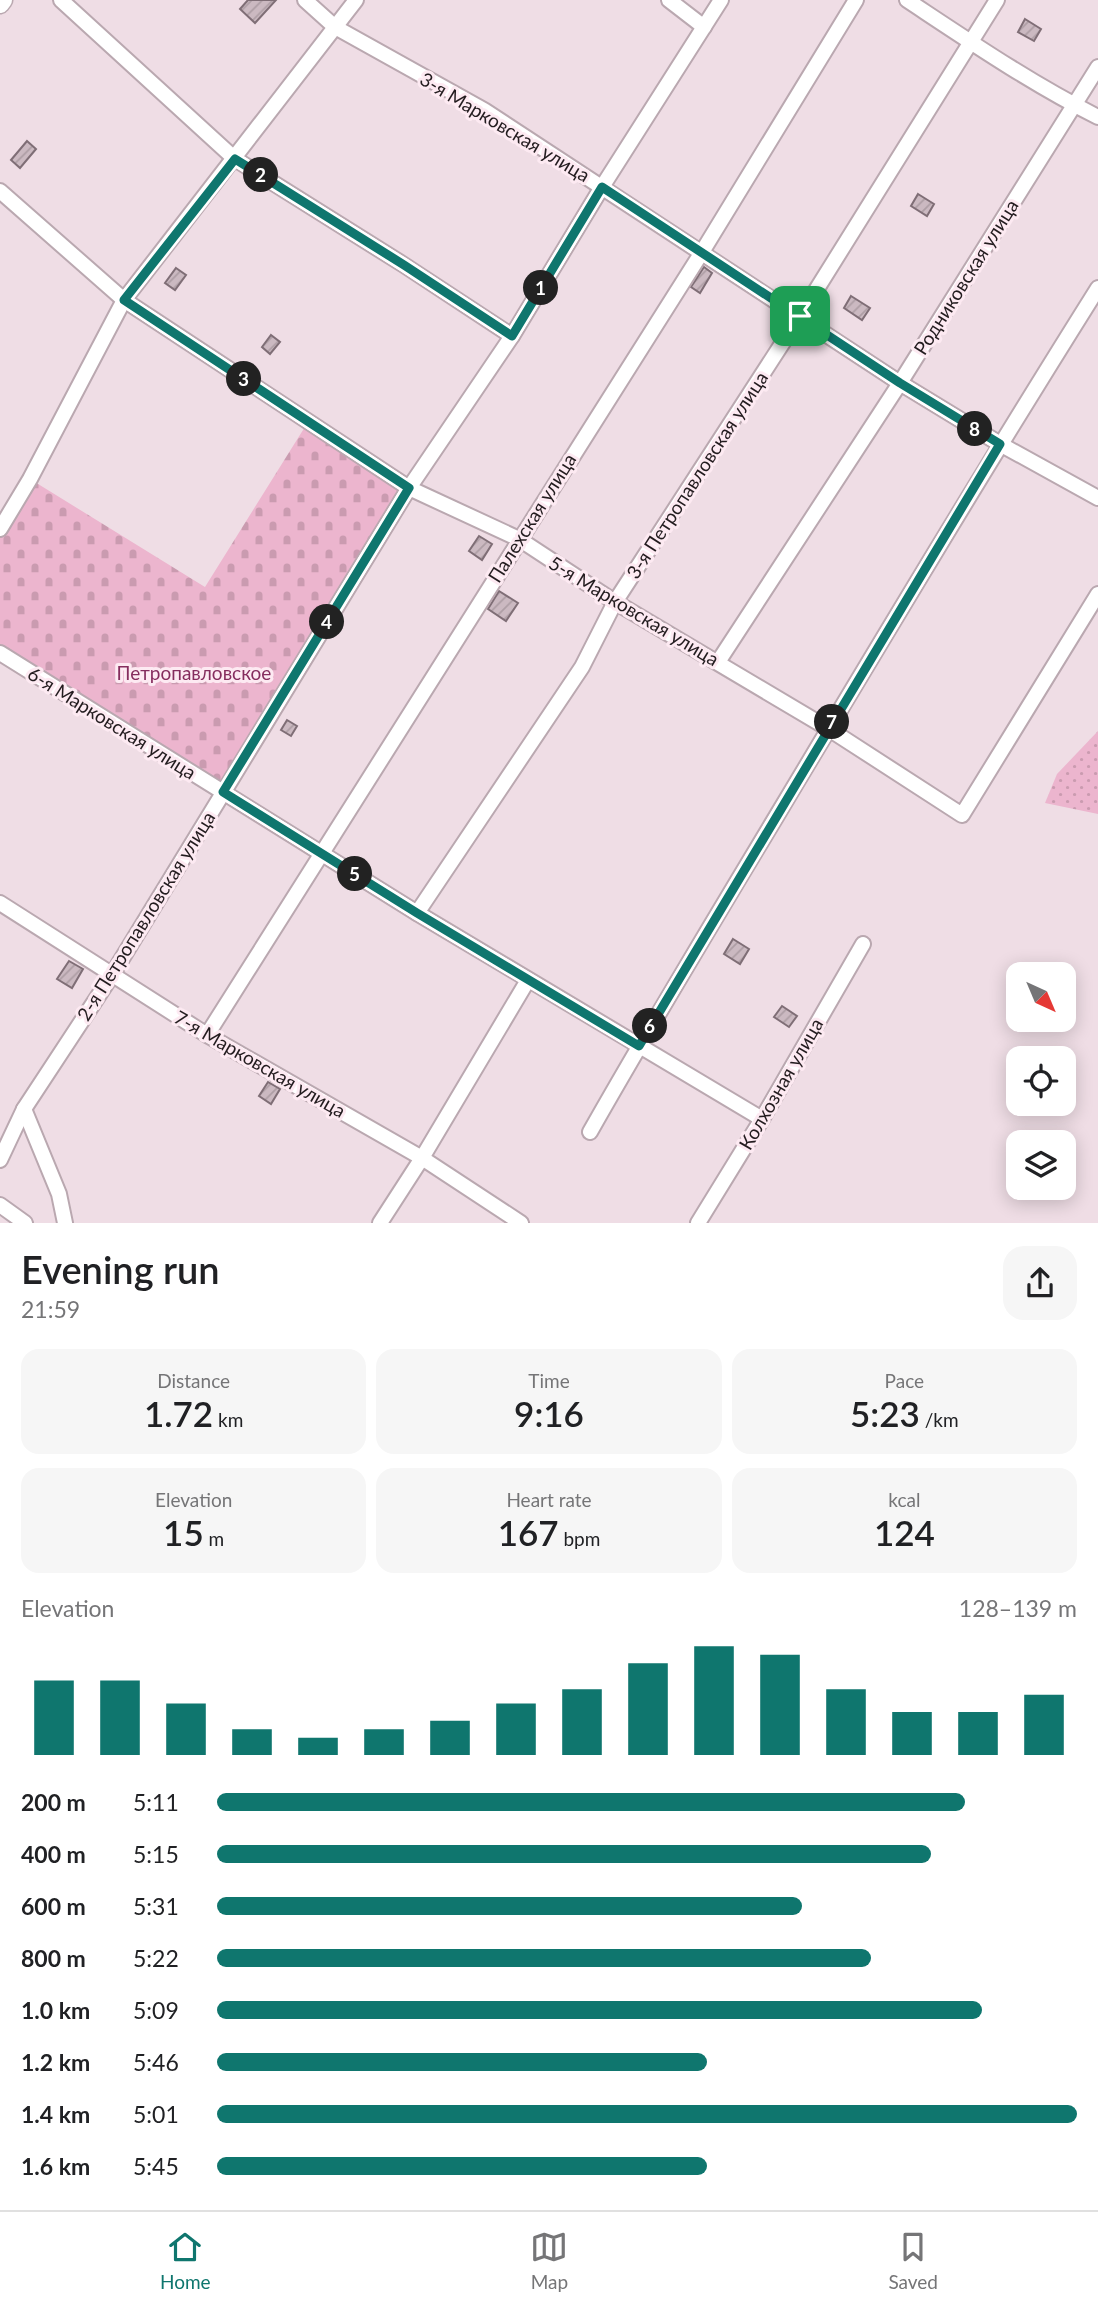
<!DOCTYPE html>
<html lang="en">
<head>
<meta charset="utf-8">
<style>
	:root { --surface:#fff; --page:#f6f6f6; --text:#202124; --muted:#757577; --line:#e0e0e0; --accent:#0f766e }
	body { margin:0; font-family:Lato,sans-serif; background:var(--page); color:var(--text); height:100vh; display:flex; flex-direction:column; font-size:26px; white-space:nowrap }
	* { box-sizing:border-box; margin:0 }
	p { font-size:23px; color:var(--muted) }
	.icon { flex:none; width:38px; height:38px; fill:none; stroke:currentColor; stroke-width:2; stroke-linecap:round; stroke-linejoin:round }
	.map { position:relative; height:1223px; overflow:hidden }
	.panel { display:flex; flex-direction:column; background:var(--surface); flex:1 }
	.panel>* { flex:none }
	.needle { width:46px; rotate:136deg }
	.buttons { position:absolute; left:1006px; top:962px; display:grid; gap:14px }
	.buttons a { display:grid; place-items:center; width:70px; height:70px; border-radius:14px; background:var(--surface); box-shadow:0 4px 18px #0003; font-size:35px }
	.pin { position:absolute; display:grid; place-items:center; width:60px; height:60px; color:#fff; margin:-30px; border-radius:14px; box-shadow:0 4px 10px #0006 }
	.km { position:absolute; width:35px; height:35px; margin:-18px; border-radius:50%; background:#222; color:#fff; font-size:19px; line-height:35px; text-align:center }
	.round { display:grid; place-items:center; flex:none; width:74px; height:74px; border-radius:21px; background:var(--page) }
	.head { display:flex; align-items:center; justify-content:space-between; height:119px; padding:0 21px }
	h1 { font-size:38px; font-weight:600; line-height:52px }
	.metrics { display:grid; grid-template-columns:repeat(3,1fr); gap:10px; height:119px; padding:7px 21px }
	.metrics div { display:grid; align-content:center; border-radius:18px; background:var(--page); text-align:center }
	.metrics b { font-size:35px; font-weight:600 }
	.metrics small { font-size:19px; font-weight:400 }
	.metrics p { font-size:19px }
	.chart { height:196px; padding:14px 21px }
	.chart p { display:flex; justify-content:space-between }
	.chart svg { width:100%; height:126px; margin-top:7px; stroke:var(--accent); stroke-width:6 }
	ul { padding:0 21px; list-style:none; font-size:23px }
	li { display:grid; grid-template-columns:112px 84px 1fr; align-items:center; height:52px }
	li i { height:18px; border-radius:9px; background:var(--accent) }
	.tab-bar { display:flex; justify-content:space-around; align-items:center; height:98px; border-top:2px solid var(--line); background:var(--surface); font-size:19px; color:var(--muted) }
	.tab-bar a { display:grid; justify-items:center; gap:4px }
	.tab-bar .active { color:var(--accent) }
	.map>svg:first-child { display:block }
	.grass { fill:url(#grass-dots) }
	.cemetery { fill:url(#cemetery-stones) }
	.building { fill:url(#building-hatch); stroke:#7f6e76; stroke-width:2 }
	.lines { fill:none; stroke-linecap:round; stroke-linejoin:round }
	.minor-casing { stroke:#baa8b0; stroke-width:18 }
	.major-casing { stroke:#baa8b0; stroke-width:21 }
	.minor { stroke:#fff; stroke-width:14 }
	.major { stroke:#fff; stroke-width:18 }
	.route-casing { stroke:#fff; stroke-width:14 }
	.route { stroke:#0f766e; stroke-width:9 }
	.labels { text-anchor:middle; stroke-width:6; stroke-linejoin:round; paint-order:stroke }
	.street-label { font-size:19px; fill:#231c1f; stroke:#fdeaf2 }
	.park-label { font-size:19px; fill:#852d5e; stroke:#fdeaf2 }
</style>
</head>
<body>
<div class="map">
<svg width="1098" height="1223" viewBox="0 0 1098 1223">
	<defs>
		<pattern id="grass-dots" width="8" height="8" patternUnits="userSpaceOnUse" patternTransform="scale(1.75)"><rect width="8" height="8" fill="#ecb5ce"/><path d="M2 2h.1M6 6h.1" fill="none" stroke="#ca9bb0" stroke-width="1.8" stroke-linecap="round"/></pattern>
		<pattern id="cemetery-stones" width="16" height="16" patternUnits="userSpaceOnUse" patternTransform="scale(1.75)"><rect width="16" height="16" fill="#ecb5ce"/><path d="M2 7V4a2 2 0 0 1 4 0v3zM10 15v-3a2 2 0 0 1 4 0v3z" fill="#ca9bb0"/></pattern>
		<pattern id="building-hatch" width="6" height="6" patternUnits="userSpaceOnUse" patternTransform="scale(1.75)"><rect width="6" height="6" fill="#cbb9c1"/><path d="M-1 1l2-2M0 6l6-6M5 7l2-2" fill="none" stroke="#ae9ea5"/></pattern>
	</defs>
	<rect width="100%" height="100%" fill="#efdde5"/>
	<path class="grass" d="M1098,731V814L1045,803L1057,774Z"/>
	<path class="cemetery" d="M308,422L409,488L223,791L0,653V529L30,479L205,587Z"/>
	<g class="building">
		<path d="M248,0H276L255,23L240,9Z"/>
		<path d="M1025,19L1041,29L1034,41L1018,32Z"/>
		<path d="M27,141L36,149L20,168L11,160Z"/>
		<path d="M918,194L934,204L927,216L911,206Z"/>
		<path d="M704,267L712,273L700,293L691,287Z"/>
		<path d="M176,268L186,275L175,290L165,283Z"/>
		<path d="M851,296L870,308L862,320L844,308Z"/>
		<path d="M271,335L280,342L270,354L262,347Z"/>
		<path d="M479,536L492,544L482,560L469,551Z"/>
		<path d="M499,591L518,603L506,621L488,609Z"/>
		<path d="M287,720L297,726L291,736L281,730Z"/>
		<path d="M733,939L749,949L740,964L724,954Z"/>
		<path d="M69,961L83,969L72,988L57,979Z"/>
		<path d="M782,1006L797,1016L789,1027L774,1017Z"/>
		<path d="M268,1082L280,1089L271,1104L259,1096Z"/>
	</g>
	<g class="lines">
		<defs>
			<g id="minor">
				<path d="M61,0L235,159L404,265L512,336"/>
				<path d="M305,0L335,27L484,110L900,383L1000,444L1098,498"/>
				<path d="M669,0L704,27"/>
				<path d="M907,0C969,41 1032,84 1098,117"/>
				<path d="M0,191L124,300L409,488L519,539L615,602L829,729L962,815L1098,594"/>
				<path d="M0,529L30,479L124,300L356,0"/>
				<path d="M0,653L417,913L762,1119"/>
				<path d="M718,662L900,383L1098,67"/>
				<path d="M0,903L207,1035L422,1158L521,1223"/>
				<path d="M417,913L582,667L615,602L800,316L997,0"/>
				<path d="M207,1035L702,252L856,0"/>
				<path d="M24,1109L59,1194L65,1223"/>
				<path d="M590,1132C650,1026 713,922 776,817C882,640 988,463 1098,288"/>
				<path d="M0,1160L24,1109L112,975L409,488L512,336L602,187L721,0"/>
				<path d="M0,1205L25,1223"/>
				<path d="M380,1223L422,1158L528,980"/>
				<path d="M698,1223L762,1119L863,944"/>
			</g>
			<path id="major" d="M0,4L3,0"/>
		</defs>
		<use href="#minor" class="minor-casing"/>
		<use href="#major" class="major-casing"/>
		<use href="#minor" class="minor"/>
		<use href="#major" class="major"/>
	</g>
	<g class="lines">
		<defs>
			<path id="route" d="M235,159L404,265L512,336L602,187L900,383L1000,444L639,1046L417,913L223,792L409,488L124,300Z"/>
		</defs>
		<use href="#route" class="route-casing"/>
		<use href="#route" class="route"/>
	</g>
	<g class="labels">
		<g class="street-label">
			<text transform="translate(505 127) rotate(31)" y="7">3-я Марковская улица</text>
			<text transform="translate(966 277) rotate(-58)" y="7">Родниковская улица</text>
			<text transform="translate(697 475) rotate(-57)" y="7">3-я Петропавловская улица</text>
			<text transform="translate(532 518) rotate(-58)" y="7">Палехская улица</text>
			<text transform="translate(634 611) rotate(31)" y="7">5-я Марковская улица</text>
			<text transform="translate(112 723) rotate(32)" y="7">6-я Марковская улица</text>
			<text transform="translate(146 916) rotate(-58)" y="7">2-я Петропавловская улица</text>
			<text transform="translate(260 1064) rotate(30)" y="7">7-я Марковская улица</text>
			<text transform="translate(781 1084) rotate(-60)" y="7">Колхозная улица</text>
		</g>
		<g class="park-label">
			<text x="194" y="680">Петропавловское</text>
		</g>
	</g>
</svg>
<div class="buttons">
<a><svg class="needle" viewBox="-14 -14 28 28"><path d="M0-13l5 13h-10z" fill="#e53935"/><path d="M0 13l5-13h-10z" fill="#757577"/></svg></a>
<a><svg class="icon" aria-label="locate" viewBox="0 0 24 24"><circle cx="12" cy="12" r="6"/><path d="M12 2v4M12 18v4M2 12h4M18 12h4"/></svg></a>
<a><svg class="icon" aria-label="layers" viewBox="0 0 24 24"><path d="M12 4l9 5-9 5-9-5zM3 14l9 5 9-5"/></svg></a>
</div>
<div class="pin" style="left:800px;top:316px;background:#1e9e55"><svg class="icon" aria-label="arrive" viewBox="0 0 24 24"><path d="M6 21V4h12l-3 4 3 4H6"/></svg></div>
<b class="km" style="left:541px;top:288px">1</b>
<b class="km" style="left:261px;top:175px">2</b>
<b class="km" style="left:244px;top:379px">3</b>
<b class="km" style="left:327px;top:622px">4</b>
<b class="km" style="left:355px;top:874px">5</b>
<b class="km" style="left:650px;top:1026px">6</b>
<b class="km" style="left:832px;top:722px">7</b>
<b class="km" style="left:975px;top:429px">8</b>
</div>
<section class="panel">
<div class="head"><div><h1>Evening run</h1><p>21:59</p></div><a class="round"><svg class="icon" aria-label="share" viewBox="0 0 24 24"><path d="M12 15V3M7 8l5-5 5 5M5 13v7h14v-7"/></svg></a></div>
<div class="metrics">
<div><p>Distance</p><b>1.72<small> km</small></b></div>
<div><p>Time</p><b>9:16</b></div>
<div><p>Pace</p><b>5:23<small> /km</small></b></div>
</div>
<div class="metrics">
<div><p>Elevation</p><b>15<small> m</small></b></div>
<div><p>Heart rate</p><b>167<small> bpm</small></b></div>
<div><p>kcal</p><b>124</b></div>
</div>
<div class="chart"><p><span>Elevation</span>128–139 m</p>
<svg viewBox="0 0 160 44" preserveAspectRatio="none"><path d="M5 44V18M15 44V18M25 44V26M35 44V35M45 44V38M55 44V35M65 44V32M75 44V26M85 44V21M95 44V12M105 44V6M115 44V9M125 44V21M135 44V29M145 44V29M155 44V23"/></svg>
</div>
<ul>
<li><b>200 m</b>5:11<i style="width:87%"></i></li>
<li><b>400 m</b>5:15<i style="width:83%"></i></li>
<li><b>600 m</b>5:31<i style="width:68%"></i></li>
<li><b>800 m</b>5:22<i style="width:76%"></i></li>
<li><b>1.0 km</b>5:09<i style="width:89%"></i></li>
<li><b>1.2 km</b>5:46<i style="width:57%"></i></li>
<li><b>1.4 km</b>5:01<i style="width:100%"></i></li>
<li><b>1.6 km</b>5:45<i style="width:57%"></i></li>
</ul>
</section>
<nav class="tab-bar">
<a class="active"><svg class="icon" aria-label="home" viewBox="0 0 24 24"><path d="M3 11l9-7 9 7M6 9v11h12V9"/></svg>Home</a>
<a><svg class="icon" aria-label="map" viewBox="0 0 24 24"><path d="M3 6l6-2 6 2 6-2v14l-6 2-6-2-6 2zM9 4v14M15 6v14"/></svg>Map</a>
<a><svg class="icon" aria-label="saved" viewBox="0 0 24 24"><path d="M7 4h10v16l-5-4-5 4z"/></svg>Saved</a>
</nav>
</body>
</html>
